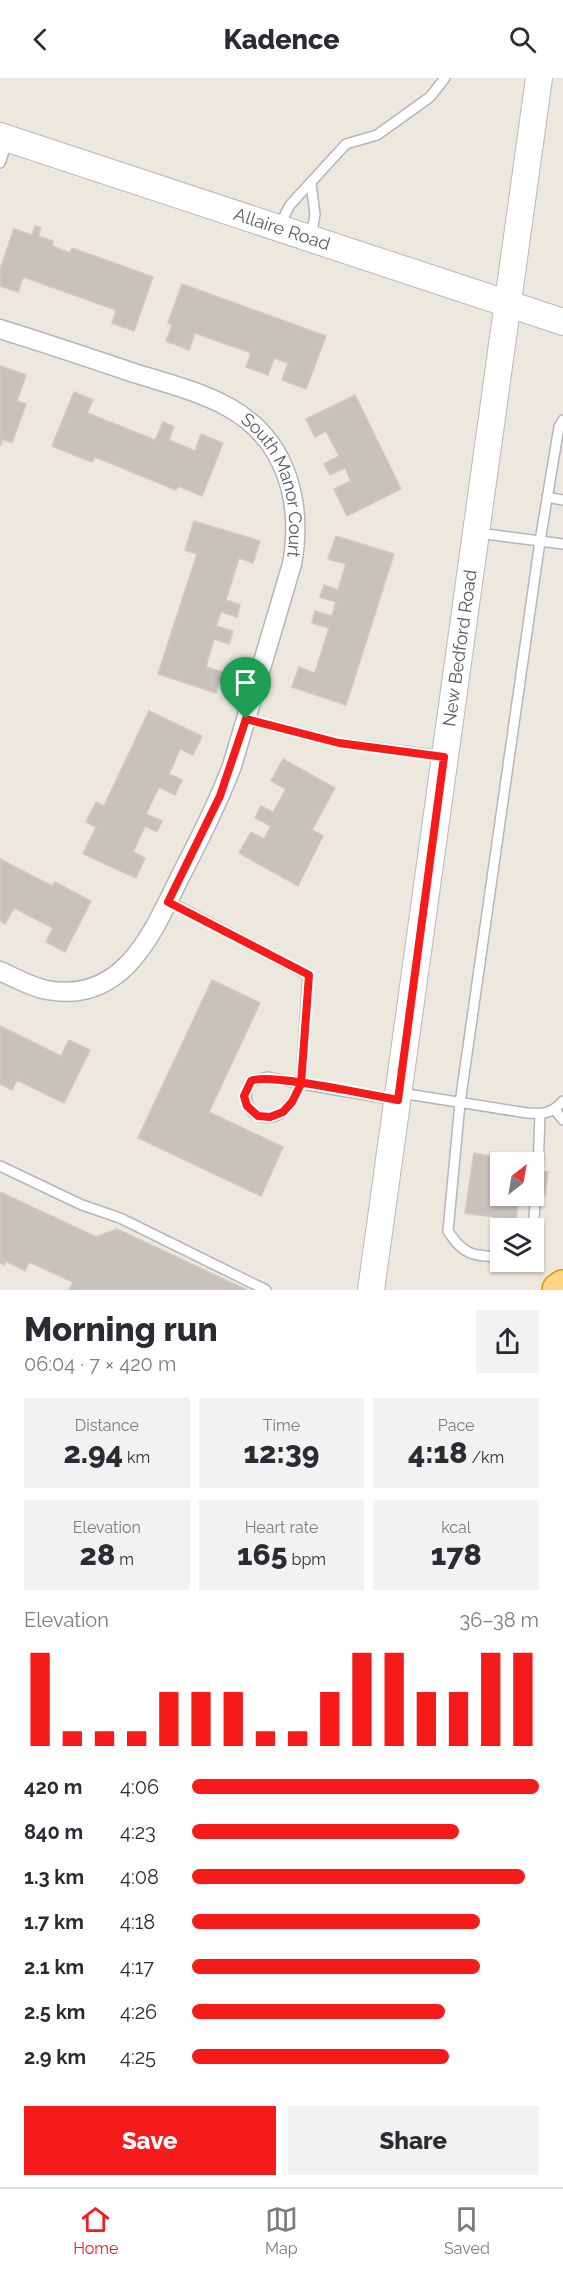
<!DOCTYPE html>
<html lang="en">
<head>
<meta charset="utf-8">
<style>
	:root { --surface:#fff; --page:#f2f2f3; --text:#2b2b33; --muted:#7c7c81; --line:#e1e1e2; --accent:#f51b1b }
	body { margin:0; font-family:Raleway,sans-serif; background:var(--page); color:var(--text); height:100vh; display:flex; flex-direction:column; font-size:22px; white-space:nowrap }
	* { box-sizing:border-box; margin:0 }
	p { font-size:20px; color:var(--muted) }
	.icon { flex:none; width:33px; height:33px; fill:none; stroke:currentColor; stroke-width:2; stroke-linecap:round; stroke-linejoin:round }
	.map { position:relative; height:1212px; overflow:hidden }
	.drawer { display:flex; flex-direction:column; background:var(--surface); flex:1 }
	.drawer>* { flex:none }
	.needle { width:39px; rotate:31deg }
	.fabs { position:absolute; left:490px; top:1074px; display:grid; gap:12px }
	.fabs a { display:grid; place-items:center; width:54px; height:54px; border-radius:0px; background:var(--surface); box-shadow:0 2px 4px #0004; font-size:30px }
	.pin { position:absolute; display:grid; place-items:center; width:51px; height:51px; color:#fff; margin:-62px -26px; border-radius:50% 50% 50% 0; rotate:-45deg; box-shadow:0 0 6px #0007 }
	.pin .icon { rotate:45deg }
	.round { display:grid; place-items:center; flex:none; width:63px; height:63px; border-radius:0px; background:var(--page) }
	.summary { display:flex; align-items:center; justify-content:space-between; height:102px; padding:0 24px }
	h1 { font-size:33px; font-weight:800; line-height:45px }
	.metrics { display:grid; grid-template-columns:repeat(3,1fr); gap:9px; height:102px; padding:6px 24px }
	.metrics div { display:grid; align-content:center; border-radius:0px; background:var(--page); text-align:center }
	.metrics b { font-size:30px; font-weight:800 }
	.metrics small { font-size:16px; font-weight:400 }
	.metrics p { font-size:16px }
	.chart { height:168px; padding:12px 24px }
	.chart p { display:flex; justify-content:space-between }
	.chart svg { width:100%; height:108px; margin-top:6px; stroke:var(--accent); stroke-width:6 }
	.primary-button { display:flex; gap:12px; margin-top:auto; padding:12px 24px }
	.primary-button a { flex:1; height:69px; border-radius:0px; background:var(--accent); color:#fff; font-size:24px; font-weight:800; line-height:69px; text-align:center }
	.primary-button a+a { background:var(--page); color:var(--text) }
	ul { padding:0 24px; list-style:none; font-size:20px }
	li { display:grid; grid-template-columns:96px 72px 1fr; align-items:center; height:45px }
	li i { height:15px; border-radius:8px; background:var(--accent) }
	header { display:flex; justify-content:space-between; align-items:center; height:78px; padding:0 24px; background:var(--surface); font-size:27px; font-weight:800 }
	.tab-bar { display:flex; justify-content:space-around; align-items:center; height:84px; border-top:2px solid var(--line); background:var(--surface); font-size:16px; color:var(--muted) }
	.tab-bar a { display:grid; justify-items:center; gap:3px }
	.tab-bar .active { color:var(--accent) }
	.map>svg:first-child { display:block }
	.building { fill:#c7c2bb; stroke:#d1c9bc; stroke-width:1.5 }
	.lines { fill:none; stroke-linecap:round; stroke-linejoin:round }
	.lane-casing { stroke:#b2b6bb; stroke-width:12 }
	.street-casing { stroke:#b2b6bb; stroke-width:21 }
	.secondary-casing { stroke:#b5b9bf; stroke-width:28 }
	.highway-casing { stroke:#ea8f00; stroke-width:36 }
	.lane { stroke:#fff; stroke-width:9 }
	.street { stroke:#fff; stroke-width:18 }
	.secondary { stroke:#fff; stroke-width:26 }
	.highway { stroke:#ffd682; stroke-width:33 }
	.route-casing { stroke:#fff; stroke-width:12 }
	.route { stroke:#f51b1b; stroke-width:8 }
	.labels { text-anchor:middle; stroke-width:4.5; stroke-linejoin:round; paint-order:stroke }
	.street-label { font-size:18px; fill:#585c61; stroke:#fff }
</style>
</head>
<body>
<header><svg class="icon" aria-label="back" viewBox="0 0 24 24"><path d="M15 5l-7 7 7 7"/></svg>Kadence<svg class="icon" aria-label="search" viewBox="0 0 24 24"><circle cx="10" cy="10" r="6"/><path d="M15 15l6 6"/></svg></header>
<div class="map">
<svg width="563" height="1212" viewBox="0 0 563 1212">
	<rect width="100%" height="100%" fill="#ece8de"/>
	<g class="building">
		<path d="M35,148L41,150L38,158L53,163L52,168L70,175L72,170L153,199L134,253L112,245L116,232L23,199L18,214L0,208V191L14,151L32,157Z"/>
		<path d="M182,206L326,258L306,311L282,302L288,285L274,280L268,297L246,289L251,275L195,255L189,272L166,263L172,247L168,245Z"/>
		<path d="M0,288L26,297L17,323L26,326L12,365L3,361L0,368Z"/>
		<path d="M74,314L93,322L87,335L155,362L163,344L174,349L169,362L195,373L201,356L223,365L202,418L178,408L176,412L95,379L92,384L52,368Z"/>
		<path d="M355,317L401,411L347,438L334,411L351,403L345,390L330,397L324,386L339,378L326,353L315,359L306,341Z"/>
		<path d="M194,443L260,463L253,485L239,480L226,522L240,527L237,539L221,534L216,548L233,553L229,566L214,561L206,589L222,594L216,615L158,596L197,476L185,472Z"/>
		<path d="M336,458L394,476L346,627L292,609L299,589L315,595L329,550L312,545L315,533L332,538L336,524L320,519L324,507L338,512L346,486L328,481Z"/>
		<path d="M149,633L202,658L193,677L180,671L169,696L182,702L175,717L159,709L146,736L162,743L157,754L145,748L133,774L145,780L136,800L83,776L96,749L86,744L96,724L104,728Z"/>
		<path d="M283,681L335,710L312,752L323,758L298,808L239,775L251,754L264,761L271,748L255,740L261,728L273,734L286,711L271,703Z"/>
		<path d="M0,781L52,808L55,804L91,823L65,874L46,864L53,850L14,830L5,846L0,843Z"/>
		<path d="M212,902L260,925L209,1034L283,1069L261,1118L138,1060Z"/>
		<path d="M0,948L61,978L69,962L90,972L64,1025L17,1002L12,1012L0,1006Z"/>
		<path d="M490,1074L525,1081L524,1084H501V1118H519L516,1142L465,1135L474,1075L490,1078Z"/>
		<path d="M534,1092L548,1094L545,1117L534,1116Z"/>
		<path d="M0,1114L96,1159L117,1151L247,1212H69L73,1204L29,1184L25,1193L6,1183L4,1187L0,1185Z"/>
	</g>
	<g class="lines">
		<defs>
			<g id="lane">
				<path d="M0,85L8,61"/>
				<path d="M279,148L290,127L346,66L377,57L430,19L445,0"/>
				<path d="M311,160L315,136L311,106"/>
				<path d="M547,419L563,422"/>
				<path d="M478,455L563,466"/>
				<path d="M246,641L339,665L442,678"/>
				<path d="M168,823L308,897L301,1006L395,1022"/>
				<path d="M268,999L301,1006C296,1015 292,1027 283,1034C260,1050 236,1029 251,1003Z"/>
				<path d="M401,1015L527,1035C543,1036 552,1036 563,1023"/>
				<path d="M555,1032L563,1042"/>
				<path d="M0,1088L82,1127L120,1140L266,1212"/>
				<path d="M538,1092L540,1036"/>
				<path d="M533,1150L536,1116"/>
				<path d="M501,1179C473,1178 463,1177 448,1153L460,1025L540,463L559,349L563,342"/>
			</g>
			<g id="street">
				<path id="s1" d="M0,251C45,265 90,280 134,295C166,305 199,313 228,329C287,361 303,425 292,486L232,688C217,727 198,764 179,801C152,856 123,926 47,912C31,909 15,900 0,893"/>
			</g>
			<g id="secondary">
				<path id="s2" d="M0,58L563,244"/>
				<path id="s3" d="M371,1212L539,0"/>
			</g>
			<path id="highway" d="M559,1212L563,1209"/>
		</defs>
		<use href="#lane" class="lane-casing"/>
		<use href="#street" class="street-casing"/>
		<use href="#secondary" class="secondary-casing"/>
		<use href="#highway" class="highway-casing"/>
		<use href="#lane" class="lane"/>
		<use href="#street" class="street"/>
		<use href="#secondary" class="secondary"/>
		<use href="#highway" class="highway"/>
	</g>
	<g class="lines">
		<defs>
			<path id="route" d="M246,641L220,718L168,824L309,897L301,1006L292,1024L283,1034L270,1039L258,1038L247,1028L244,1018L251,1003C266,994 374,1018 398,1022L444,679L339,665L246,641"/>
		</defs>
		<use href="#route" class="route-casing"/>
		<use href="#route" class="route"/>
	</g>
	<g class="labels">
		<g class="street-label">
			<text dy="6" stroke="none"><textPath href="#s2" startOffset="297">Allaire Road</textPath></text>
			<text dy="6" stroke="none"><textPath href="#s1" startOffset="338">South Manor Court</textPath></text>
			<text dy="6" stroke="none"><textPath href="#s3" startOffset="648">New Bedford Road</textPath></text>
		</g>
	</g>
</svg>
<div class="fabs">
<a><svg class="needle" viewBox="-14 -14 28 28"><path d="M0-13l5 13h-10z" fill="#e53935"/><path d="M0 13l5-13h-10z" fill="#7c7c81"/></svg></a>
<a><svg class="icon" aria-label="layers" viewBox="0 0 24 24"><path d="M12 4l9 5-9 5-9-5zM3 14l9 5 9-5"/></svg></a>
</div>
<div class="pin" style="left:246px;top:641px;background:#1e9e55"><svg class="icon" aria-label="arrive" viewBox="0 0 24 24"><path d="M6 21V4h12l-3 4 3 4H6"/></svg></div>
</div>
<section class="drawer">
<div class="summary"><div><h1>Morning run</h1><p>06:04 · 7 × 420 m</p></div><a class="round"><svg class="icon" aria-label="share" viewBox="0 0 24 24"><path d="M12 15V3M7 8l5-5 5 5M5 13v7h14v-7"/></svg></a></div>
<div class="metrics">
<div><p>Distance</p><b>2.94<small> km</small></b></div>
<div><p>Time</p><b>12:39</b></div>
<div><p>Pace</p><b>4:18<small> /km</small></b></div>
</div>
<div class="metrics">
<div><p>Elevation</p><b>28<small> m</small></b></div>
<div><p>Heart rate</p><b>165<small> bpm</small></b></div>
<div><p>kcal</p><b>178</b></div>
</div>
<div class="chart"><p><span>Elevation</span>36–38 m</p>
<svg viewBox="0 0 160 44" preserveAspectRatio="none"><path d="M5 44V6M15 44V38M25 44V38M35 44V38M45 44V22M55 44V22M65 44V22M75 44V38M85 44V38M95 44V22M105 44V6M115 44V6M125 44V22M135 44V22M145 44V6M155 44V6"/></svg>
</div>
<ul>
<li><b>420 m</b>4:06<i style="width:100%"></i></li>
<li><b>840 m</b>4:23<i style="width:77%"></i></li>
<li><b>1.3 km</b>4:08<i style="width:96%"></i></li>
<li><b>1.7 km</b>4:18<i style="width:83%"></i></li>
<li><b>2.1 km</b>4:17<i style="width:83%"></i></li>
<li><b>2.5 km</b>4:26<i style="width:73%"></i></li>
<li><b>2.9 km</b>4:25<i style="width:74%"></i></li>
</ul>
<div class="primary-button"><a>Save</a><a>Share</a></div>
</section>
<nav class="tab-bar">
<a class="active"><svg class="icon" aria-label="home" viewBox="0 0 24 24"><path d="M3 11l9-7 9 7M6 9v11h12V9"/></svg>Home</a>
<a><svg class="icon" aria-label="map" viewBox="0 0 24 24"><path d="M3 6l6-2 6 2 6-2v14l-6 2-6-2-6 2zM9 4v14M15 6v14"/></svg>Map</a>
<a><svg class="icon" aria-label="saved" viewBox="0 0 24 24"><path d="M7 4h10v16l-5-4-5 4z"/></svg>Saved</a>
</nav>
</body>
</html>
